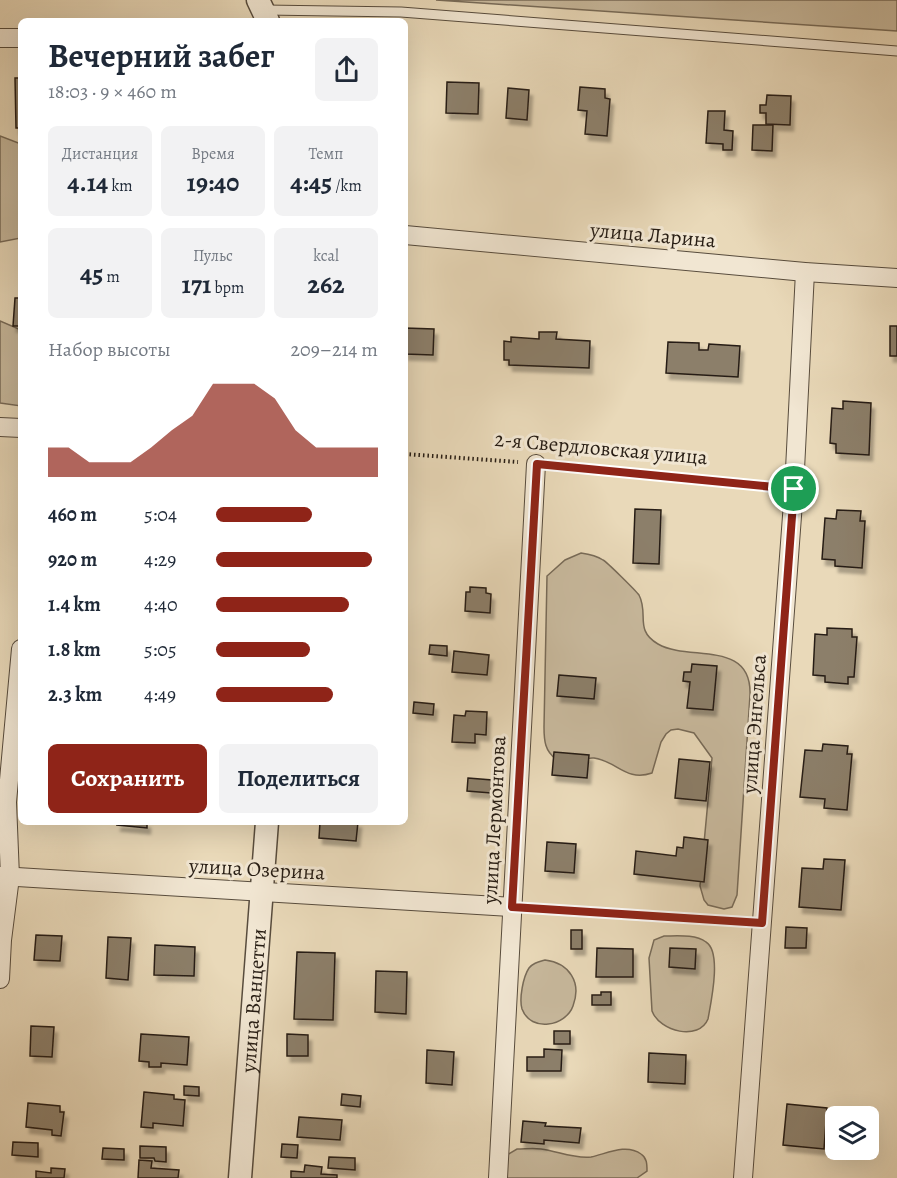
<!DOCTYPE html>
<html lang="ru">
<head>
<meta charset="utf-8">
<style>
	:root { --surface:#fff; --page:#f2f2f3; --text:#1f2937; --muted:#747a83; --accent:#8f2418 }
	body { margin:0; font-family:Alegreya,serif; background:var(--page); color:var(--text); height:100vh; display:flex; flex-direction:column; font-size:22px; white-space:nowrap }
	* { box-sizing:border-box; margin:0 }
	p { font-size:20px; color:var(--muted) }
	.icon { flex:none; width:33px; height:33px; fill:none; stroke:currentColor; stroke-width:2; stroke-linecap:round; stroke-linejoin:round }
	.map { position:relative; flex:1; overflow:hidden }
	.panel { position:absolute; left:18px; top:18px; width:390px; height:807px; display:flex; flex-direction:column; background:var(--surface); border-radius:9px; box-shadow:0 6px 24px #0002 }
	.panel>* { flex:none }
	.tools { position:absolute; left:825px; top:1106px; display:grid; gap:12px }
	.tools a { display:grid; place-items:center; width:54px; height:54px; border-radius:9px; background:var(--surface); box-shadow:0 6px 24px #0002; font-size:30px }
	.pin { position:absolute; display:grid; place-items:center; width:51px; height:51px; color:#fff; margin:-26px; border:3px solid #fff; border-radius:50%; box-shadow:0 2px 6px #0007 }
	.round { display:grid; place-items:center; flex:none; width:63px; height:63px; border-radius:9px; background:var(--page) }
	.headline { display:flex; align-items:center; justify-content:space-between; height:102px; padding:0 30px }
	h1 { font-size:33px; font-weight:700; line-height:45px }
	.metrics { display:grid; grid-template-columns:repeat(3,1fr); gap:9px; height:102px; padding:6px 30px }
	.metrics div { display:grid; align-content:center; border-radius:9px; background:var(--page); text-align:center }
	.metrics b { font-size:26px; font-weight:700 }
	.metrics small { font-size:16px; font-weight:400 }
	.metrics p { font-size:16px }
	.chart { height:168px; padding:12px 30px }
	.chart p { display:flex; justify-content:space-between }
	.chart svg { width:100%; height:108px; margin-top:6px; fill:var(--accent); opacity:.7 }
	.cta { display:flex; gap:12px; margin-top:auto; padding:12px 30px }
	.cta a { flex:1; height:69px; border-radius:9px; background:var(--accent); color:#fff; font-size:24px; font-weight:700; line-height:69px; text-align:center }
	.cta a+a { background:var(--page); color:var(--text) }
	ul { padding:0 30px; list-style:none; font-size:20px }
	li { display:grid; grid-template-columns:96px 72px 1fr; align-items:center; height:45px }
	li i { height:15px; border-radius:8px; background:var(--accent) }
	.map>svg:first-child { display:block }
	.green { fill:#c8b99d; stroke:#786b58; stroke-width:1.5 }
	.building { fill:#8c7f6a; stroke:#271d14; stroke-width:1.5; filter:url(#shadow) }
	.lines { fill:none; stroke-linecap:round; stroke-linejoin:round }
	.service-casing { stroke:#584c3d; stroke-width:11 }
	.minor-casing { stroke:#584c3d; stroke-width:20 }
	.tertiary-casing { stroke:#584c3d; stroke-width:25 }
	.path { stroke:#271d14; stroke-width:4; stroke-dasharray:1.5 3; stroke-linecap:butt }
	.service { stroke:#f1e6d2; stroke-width:9 }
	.minor { stroke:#f1e6d2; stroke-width:18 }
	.tertiary { stroke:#f1e6d2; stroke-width:22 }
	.route-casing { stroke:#fff; stroke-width:12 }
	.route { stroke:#8f2418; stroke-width:8 }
	.labels { text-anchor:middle; stroke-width:6; stroke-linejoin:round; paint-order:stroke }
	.street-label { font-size:21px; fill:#271d14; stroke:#f1e6d2 }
</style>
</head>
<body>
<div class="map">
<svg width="897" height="1178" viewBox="0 0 897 1178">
	<defs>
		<filter id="shadow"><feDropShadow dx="3.5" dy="6" stdDeviation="1.5" flood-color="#0004"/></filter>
	</defs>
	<rect width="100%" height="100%" fill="#e9d9b9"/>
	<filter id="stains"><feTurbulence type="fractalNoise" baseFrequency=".00333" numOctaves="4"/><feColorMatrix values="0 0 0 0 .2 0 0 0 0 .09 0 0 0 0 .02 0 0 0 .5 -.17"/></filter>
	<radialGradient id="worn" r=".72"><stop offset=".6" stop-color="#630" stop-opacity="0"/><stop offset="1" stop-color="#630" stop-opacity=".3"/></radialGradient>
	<g class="green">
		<path d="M436,0H897V31Z"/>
		<path d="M0,136L21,144V238L0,242Z"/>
		<path d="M0,321L21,330V406L0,403Z"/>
		<path d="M581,553C588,554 597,556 603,560C607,562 636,591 639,595C649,614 634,630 658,644C689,662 752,639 750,695L737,895L732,907L724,909L708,905L704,900L700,886L712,758L694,733L678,729L671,730L666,734L661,742L652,773C626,782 617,761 594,758C587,757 578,761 571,761C566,761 561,760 556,759C545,751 544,741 544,727L547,576L565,560Z"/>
		<path d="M664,936C677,936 695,934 706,942C722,952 711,1002 708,1019C699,1041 660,1032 652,1011L649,958L654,940Z"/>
		<path d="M545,960C569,963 582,982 573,1006C566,1026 531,1033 522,1009C519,999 523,977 529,968C533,963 538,962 545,960Z"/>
		<path d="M517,1149C525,1149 533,1148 541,1149C557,1151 574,1159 591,1157C606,1154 626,1143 641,1154C647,1158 647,1164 647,1171L637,1178H501L507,1155Z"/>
	</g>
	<g class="building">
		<path d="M15,78H21V128H16Z"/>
		<path d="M447,82L479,83L478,114L446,113Z"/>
		<path d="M580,87L605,89V98L610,99L607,136L585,134L587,111L578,110Z"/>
		<path d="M508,88L529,90L527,120L506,118Z"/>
		<path d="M767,95L791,96L790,125L766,124V113H760V105H766Z"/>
		<path d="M708,111H725L724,130L733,131L732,150H723V144L706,143Z"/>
		<path d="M753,125H773L772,151L752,150Z"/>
		<path d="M15,298H21V326H13Z"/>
		<rect x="890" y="326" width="7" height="30"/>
		<path d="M405,328L434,329L433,355L405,354Z"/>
		<path d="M539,332H557L556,339L590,341L589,368L509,365V360H504V341L511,342V337L539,339Z"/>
		<path d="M668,342L699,343V350H708L709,344L740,346L738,377L666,373Z"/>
		<path d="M843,401L871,403L869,455L836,453V444L830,443L832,408L843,409Z"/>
		<path d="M635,509L661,510L659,564L633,563Z"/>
		<path d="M837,510L861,511L860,521H865L862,568L835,566V560L822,559L825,518L836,519Z"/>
		<path d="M470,587L486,588V593L491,594L490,613L465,611L466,592H470Z"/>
		<path d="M827,628L852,629V637H857L854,677H848V684L825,682V676L813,675L815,634L827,635Z"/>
		<path d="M430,645L447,646V656L429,654Z"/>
		<path d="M454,651L489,655L487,675L452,672Z"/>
		<path d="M692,664L717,666L713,710L687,708L690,682L683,681L684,672H691Z"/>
		<path d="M559,675L596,678L594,699L557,696Z"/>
		<path d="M414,702L434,704L433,715L413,713Z"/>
		<path d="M466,711L487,712L486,735L475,734V743L452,742L454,715L465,716Z"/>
		<path d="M823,744L848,746L847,754H852L847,810L824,808L825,799L800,797L805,750L822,751Z"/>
		<path d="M554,752L589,755L587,778L552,775Z"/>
		<path d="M679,759L710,762L706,801L675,798Z"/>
		<path d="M468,778L492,780L491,793L467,791Z"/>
		<path d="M118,822H147V828L117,825Z"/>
		<path d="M320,822H358L356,841L319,838Z"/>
		<path d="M684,837L708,840L704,882L634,874L636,851L676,856L677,847L683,848Z"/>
		<path d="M547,842L576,844L574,873L545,871Z"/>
		<path d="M824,859L845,860L841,910L799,907L802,868L823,869Z"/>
		<path d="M786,927L807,928L806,948H785Z"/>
		<rect x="571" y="930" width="11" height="19"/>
		<path d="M36,935L62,936L60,961L34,960Z"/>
		<path d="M108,937L131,938L128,980L106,978Z"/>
		<path d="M155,945L195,947L194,976L154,975Z"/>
		<path d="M597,948L633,949V977H596Z"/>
		<path d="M670,948L696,949L695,969L669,967Z"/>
		<path d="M297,952L335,953L333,1020L294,1019Z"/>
		<path d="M376,971L407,972L406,1014L375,1012Z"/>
		<path d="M601,992H611V1005H592V995H601Z"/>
		<path d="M31,1026L54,1027L52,1057L30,1056Z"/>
		<rect x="554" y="1031" width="16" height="13"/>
		<path d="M141,1034L189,1037L187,1065L161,1063V1067H149V1062L139,1061Z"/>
		<path d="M287,1034L308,1035V1056H287Z"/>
		<path d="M544,1049L562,1050L561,1071H527V1057H544Z"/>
		<path d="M427,1050L454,1052L452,1085L426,1083Z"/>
		<path d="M649,1053L686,1055L685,1084L648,1082Z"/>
		<path d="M184,1086L199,1087V1096L184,1095Z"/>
		<path d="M144,1092L174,1095V1099L185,1100L183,1126L153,1123V1128L141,1127Z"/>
		<path d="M342,1094L361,1096L360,1107L341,1105Z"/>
		<path d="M28,1103L60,1106V1112H64L61,1136L52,1135V1130L26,1127Z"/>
		<path d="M787,1104L827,1108L824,1149L783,1145Z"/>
		<path d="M299,1117L342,1120L340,1140L297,1137Z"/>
		<path d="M523,1121L546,1123L545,1126L581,1128L579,1143L544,1140V1144L521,1142Z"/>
		<path d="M13,1142L38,1143V1157L12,1155Z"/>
		<path d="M282,1144L298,1145L297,1158L281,1157Z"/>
		<path d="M140,1146L166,1147V1162L155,1161L154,1158H140Z"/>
		<path d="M103,1148L124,1149V1160L102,1159Z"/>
		<path d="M329,1157L355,1158V1170L328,1168Z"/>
		<path d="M139,1160L152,1161L151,1168L179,1170L178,1178H138Z"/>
		<path d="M305,1165L322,1167L321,1174L337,1175V1178H291V1171L304,1172Z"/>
		<path d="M51,1168L65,1169L64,1178H36V1171L51,1173Z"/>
	</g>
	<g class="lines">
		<defs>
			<path id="service" d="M265,10L401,12L897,51"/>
			<g id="minor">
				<path d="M0,38H21"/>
				<path d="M405,235L805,272L897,278"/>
				<path d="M0,427L21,428"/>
				<path d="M0,876L512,907"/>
				<path d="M0,979L2,940L10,877L7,802L21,649"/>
				<path d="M498,1178L536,464"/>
				<path d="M743,1178L794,489L805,272"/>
			</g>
			<g id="tertiary">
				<path d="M258,0L268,21"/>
				<path id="s1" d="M240,1178L267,822"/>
			</g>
		</defs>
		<use href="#service" class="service-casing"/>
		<use href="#minor" class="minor-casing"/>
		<use href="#tertiary" class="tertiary-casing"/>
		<g class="path">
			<path d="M405,454L518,462"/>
			<path d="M553,465L778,487"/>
			<path d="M531,908L745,922"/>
		</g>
		<use href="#service" class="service"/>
		<use href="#minor" class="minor"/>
		<use href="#tertiary" class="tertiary"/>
	</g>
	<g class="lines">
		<defs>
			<path id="route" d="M537,464L794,489L762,923L512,907Z"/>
		</defs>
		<use href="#route" class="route-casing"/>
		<use href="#route" class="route"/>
	</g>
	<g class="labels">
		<g class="street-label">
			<text transform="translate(653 235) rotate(5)" y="7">улица Ларина</text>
			<text transform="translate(601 448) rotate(5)" y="7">2-я Свердловская улица</text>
			<text transform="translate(754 724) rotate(-86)" y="7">улица Энгельса</text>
			<text transform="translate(494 820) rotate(-87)" y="7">улица Лермонтова</text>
			<text transform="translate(257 869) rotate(3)" y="7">улица Озерина</text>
			<text dy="7" stroke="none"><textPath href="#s1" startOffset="178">улица Ванцетти</textPath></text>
		</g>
	</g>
	<rect width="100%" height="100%" filter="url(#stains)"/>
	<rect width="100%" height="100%" fill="url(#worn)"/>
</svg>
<div class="tools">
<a><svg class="icon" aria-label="layers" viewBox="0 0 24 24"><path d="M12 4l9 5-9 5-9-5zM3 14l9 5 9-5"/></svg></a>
</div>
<div class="pin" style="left:794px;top:489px;background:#1e9e55"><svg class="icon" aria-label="arrive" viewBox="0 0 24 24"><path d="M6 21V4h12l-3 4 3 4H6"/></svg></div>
<section class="panel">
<div class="headline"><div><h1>Вечерний забег</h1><p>18:03 · 9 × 460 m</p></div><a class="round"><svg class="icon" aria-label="share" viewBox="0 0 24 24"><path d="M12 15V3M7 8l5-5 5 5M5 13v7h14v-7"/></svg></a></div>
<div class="metrics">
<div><p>Дистанция</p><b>4.14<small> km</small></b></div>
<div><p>Время</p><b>19:40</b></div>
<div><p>Темп</p><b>4:45<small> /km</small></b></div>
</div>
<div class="metrics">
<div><b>45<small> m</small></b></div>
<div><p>Пульс</p><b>171<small> bpm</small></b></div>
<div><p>kcal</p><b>262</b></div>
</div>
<div class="chart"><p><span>Набор высоты</span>209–214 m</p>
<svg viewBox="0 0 160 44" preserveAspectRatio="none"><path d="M0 44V32L10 32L20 38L30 38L40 38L50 32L60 25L70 19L80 6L90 6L100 6L110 12L120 25L130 32L140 32L150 32L160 32V44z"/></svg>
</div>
<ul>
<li><b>460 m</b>5:04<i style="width:59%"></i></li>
<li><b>920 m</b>4:29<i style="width:96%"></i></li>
<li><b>1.4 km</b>4:40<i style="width:82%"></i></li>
<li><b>1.8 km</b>5:05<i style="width:58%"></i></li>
<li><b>2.3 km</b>4:49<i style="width:72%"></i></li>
</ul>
<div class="cta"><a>Сохранить</a><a>Поделиться</a></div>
</section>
</div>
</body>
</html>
